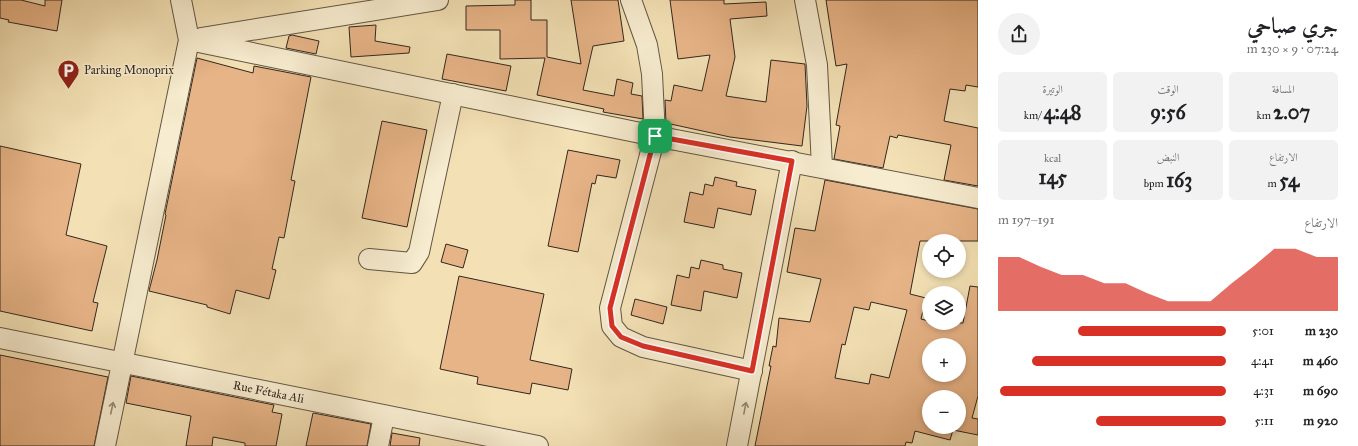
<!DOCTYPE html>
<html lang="ar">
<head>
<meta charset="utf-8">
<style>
	:root { --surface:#fff; --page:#f2f2f2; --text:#202124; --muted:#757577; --accent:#d93025 }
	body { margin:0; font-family:"IM FELL Great Primer",Amiri,serif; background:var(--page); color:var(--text); direction:rtl; height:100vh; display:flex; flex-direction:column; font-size:15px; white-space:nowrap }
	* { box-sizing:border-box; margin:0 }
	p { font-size:13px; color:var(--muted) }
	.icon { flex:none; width:22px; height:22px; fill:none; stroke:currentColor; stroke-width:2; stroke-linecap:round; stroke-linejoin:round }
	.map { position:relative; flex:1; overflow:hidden; direction:ltr }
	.side { display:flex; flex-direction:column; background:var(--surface); width:380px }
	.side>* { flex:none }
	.buttons { position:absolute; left:922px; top:234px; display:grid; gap:8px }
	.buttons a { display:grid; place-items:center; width:44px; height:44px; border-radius:50%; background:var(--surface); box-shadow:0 2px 6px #0003; font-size:20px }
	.pin { position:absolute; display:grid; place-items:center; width:34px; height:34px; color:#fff; margin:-17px; border-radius:8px; box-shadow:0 2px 6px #0006 }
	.round { display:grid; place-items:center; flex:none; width:42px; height:42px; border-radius:21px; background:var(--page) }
	.headline { display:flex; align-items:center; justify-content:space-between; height:68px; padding:0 20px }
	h1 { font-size:22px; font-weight:700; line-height:30px }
	.stats { display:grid; grid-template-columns:repeat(3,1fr); gap:6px; height:68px; padding:4px 20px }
	.stats div { display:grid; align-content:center; border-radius:6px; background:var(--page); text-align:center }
	.stats b { font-size:20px; font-weight:700 }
	.stats small { font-size:11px; font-weight:400 }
	.stats p { font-size:11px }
	.chart { height:112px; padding:8px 20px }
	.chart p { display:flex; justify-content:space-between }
	.chart svg { width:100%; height:72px; margin-top:4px; fill:var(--accent); opacity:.7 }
	ul { padding:0 20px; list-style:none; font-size:13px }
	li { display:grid; grid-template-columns:64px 48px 1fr; align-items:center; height:30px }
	li i { height:10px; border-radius:5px; background:var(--accent) }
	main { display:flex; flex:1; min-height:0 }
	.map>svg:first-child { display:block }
	.building { fill:#e7b487; stroke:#32271f; fill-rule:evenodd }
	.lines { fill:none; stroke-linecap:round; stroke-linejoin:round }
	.minor-casing { stroke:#625644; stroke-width:22 }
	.minor { stroke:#f7eccf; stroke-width:20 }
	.oneway { stroke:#948a77 }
	.route-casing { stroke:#fff; stroke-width:8 }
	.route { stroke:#d93025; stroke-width:5 }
	.labels { text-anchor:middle; stroke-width:3; stroke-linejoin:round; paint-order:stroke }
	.poi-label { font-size:12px; fill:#32271f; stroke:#f7eccf; text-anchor:start }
	.street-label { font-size:12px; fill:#32271f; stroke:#f7eccf }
</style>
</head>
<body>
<main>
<section class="side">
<div class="headline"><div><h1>جري صباحي</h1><p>07:24 · 9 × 230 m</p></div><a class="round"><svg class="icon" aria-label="share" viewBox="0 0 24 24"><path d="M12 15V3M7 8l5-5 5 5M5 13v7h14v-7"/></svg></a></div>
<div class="stats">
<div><p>المسافة</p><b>2.07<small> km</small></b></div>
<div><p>الوقت</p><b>9:56</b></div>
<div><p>الوتيرة</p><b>4:48<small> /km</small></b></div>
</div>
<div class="stats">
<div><p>الارتفاع</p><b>54<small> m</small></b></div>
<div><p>النبض</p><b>163<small> bpm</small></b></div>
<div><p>kcal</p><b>145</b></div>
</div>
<div class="chart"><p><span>الارتفاع</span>191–197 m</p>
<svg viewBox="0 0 160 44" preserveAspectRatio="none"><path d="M0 44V11L10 11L20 17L30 22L40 22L50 27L60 27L70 33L80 38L90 38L100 38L110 27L120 17L130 6L140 6L150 11L160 11V44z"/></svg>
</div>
<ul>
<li><b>230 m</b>5:01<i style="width:65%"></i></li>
<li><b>460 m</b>4:41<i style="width:85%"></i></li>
<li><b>690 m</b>4:31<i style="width:99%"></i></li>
<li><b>920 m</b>5:11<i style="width:57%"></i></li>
</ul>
</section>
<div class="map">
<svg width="978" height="446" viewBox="0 0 978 446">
	<rect width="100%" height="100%" fill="#f3e1b5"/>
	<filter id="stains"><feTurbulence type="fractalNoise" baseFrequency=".005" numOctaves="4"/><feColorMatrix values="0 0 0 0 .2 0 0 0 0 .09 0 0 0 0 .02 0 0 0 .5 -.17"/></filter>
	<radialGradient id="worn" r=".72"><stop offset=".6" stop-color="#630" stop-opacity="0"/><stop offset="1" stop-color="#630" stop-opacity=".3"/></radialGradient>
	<g class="building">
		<path d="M0,0H21L45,6V0H62L57,31L8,22L9,20L0,18Z"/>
		<path d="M515,0H531V20H547V57L581,64L571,0H618L624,41L593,46L583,90L614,96L617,79L633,83L631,94L642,96L643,119L603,112L604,109L537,95L545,58L500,59V30H466V6L515,5Z"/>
		<path d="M670,0H724V4L766,2L767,16L730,19L735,57L726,96L766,102L771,60L805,64L807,106L802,146L730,137L666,123L665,100L671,101L674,85L702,91L710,55L678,59Z"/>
		<path d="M826,0H978V87L966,85L965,91L950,89L944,121L978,128V186L944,180L951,145L898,135L897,138L890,136L883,168L834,159L840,126L836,125L847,64L836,66Z"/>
		<path d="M376,25L375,41L410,47L409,53L351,57L349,27Z"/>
		<path d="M292,35L319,41L316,54L286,48L289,36Z"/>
		<path d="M447,54L511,66L506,91L442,79Z"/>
		<path d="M197,58L253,73L254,66L311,77L291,180L295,181L284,238L279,237L272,269L276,270L269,299L236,290L230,314L207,307V305L149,291L157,260L166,215L165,214Z"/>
		<path d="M382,121L427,130L407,227L362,218Z"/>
		<path d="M0,146L81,164L66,235L107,246L93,302L98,303L92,331L0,311Z"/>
		<path d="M568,150L620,160L616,178L597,175L595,184L592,183L578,252L548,246Z"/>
		<path d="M715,177L737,182L736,186L756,190L751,215L718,208L714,228L684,222L690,192L703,195L705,184L713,186Z"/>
		<path d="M825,180L978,209V241H920L910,294L926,298L921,319L929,321V323H963L970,286L978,287V396L972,418L978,419V435L953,430L950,440L915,431L912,443L906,442L905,446H755L771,366H769L773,346L776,347L779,318L810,322L821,279L787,272L795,228L815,231ZM871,302L907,310L889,378L871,374L869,384L835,378L842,344L845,345L854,307L869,310ZM929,345H959V375H929ZM929,397H959V427H929Z"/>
		<path d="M446,244L468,250L463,268L441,262Z"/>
		<path d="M701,260L723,265V269L742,273L737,298L704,291L701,311L671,305L677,275L689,278L691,267L699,269Z"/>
		<path d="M459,276L544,294L530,360L572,369L568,390L532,383L530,394L477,384L478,377L440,369Z"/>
		<path d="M635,299L667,307L663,324L631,315Z"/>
		<path d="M0,355L108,377L94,446H0Z"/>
		<path d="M131,376L274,405L272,412L282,414L276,446H245V443L213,437L212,446H186L191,416L126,403Z"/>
		<path d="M313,413L371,424L367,446H306Z"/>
		<path d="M392,433L420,438L419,446H390Z"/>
	</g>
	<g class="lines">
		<defs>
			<g id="minor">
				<path d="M631,0L647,45L652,74L655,136L610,308L612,326L621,337L643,347L752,371"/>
				<path d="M805,0L817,65L822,167"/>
				<path d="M201,38L438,0"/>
				<path d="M189,40L655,136L978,198"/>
				<path d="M369,259L412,263L419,252L453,94"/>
				<path id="s1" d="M0,338L538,446"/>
				<path d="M105,446L189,40L181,0"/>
				<path d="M378,446L384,416"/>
				<path d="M737,446L792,161"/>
			</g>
		</defs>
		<use href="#minor" class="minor-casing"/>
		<use href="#minor" class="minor"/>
	</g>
	<defs><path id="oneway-shaft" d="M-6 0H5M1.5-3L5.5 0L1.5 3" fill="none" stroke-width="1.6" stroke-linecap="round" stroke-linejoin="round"/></defs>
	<g class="oneway">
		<use href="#oneway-shaft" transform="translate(112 408) rotate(-78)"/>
		<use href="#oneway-shaft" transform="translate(745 408) rotate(-79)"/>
	</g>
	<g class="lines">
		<defs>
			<path id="route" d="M655,136L792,161L752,371L643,346L621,337L612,326L610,308Z"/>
		</defs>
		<use href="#route" class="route-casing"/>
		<use href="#route" class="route"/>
	</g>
	<defs>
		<symbol id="parking-pin" viewBox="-11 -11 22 30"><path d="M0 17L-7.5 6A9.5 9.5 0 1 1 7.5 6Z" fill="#8f2418" stroke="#f7eccf"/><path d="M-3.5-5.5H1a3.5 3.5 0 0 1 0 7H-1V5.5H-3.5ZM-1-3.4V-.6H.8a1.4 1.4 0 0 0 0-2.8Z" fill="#fff"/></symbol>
	</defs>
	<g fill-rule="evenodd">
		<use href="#parking-pin" x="56" y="58" width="25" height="34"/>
	</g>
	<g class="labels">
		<g class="poi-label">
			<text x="84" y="74">Parking Monoprix</text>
		</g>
		<g class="street-label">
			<text dy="4" stroke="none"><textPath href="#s1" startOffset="274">Rue Fétaka Ali</textPath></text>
		</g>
	</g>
	<rect width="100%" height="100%" filter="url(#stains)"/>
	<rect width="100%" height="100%" fill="url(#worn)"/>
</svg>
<div class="buttons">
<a><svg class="icon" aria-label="locate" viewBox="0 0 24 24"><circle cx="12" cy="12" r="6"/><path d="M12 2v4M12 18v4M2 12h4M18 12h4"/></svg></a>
<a><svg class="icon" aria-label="layers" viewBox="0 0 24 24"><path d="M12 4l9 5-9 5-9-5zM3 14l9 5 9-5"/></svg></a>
<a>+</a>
<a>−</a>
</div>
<div class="pin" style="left:655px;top:136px;background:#1e9e55"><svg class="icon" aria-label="arrive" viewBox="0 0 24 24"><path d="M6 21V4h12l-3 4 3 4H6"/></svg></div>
</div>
</main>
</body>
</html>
